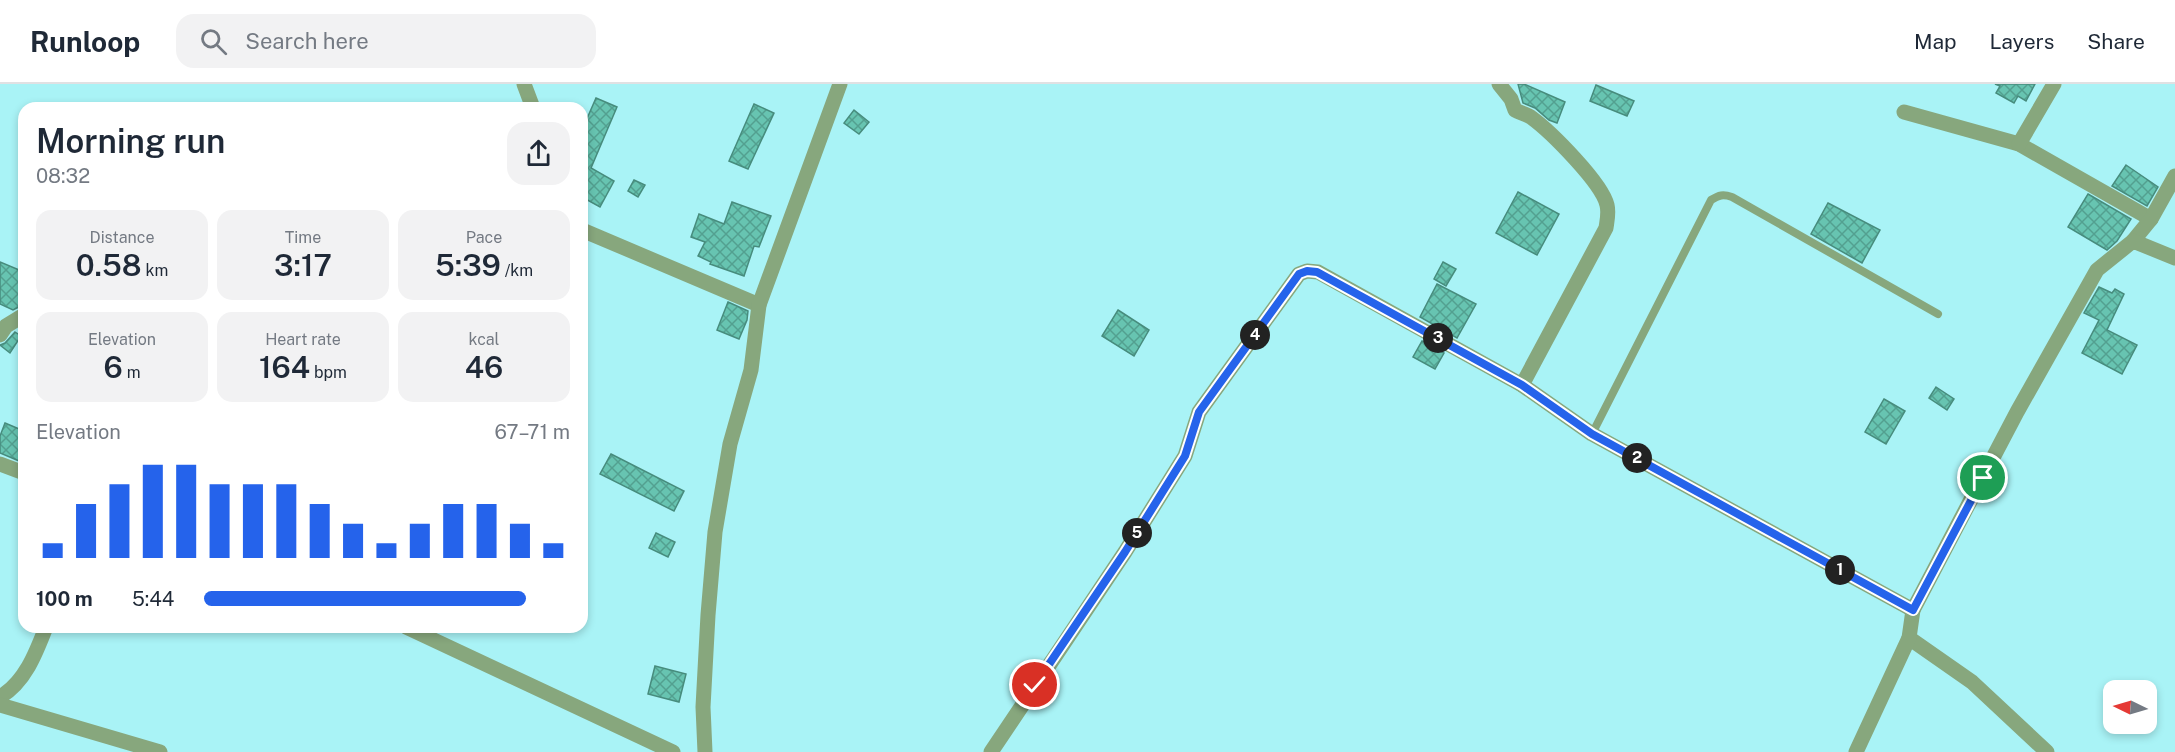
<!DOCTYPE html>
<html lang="en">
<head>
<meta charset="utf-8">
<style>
	:root { --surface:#fff; --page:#f2f2f3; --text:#1f2937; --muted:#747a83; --line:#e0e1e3; --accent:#2563eb }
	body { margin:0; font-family:"Public Sans",sans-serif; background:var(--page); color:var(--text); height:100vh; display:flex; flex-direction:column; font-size:22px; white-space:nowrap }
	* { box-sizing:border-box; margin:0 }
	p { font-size:20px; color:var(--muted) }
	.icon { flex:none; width:33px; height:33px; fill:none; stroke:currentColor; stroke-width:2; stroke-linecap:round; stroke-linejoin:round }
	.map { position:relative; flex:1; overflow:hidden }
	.panel { position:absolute; left:18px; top:18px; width:570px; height:531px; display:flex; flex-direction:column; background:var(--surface); border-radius:18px; box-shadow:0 3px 9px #0003 }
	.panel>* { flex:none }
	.needle { width:39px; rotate:275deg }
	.controls { position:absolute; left:2103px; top:596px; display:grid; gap:12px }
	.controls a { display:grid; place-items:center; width:54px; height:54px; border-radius:12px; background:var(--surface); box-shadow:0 3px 9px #0003; font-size:30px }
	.pin { position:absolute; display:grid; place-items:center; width:51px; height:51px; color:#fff; margin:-26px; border:3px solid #fff; border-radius:50%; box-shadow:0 2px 6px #0007 }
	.km { position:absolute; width:30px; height:30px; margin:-15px; border-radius:50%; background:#222; color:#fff; font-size:16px; line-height:30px; text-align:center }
	.round { display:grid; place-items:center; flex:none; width:63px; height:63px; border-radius:18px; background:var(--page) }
	.head { display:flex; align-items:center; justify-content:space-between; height:102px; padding:0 18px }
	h1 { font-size:33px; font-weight:600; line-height:45px }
	.stats { display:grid; grid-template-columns:repeat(3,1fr); gap:9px; height:102px; padding:6px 18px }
	.stats div { display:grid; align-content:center; border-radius:15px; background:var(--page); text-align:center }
	.stats b { font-size:30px; font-weight:600 }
	.stats small { font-size:16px; font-weight:400 }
	.stats p { font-size:16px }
	.chart { height:168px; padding:12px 18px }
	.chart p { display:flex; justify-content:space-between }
	.chart svg { width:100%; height:108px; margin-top:6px; stroke:var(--accent); stroke-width:6 }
	ul { padding:0 18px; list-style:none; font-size:20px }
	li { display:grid; grid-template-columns:96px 72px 1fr; align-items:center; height:45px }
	li i { height:15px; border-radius:8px; background:var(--accent) }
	header { display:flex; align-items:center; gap:36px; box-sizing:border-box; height:84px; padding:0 30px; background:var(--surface); border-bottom:2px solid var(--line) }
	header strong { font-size:28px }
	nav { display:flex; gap:33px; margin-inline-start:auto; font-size:21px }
	.search { width:420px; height:54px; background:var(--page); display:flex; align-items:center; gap:15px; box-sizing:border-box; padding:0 21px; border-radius:18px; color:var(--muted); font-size:22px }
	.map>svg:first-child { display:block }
	.building { fill:url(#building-cross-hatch); stroke:#478c7d; stroke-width:1.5 }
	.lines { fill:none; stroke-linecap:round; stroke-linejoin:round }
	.service { stroke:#87a77d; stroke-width:8 }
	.minor { stroke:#87a77d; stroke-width:15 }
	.tertiary { stroke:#87a77d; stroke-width:15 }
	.route-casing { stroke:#fff; stroke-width:12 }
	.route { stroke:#2563eb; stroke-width:8 }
</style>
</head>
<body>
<header>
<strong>Runloop</strong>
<div class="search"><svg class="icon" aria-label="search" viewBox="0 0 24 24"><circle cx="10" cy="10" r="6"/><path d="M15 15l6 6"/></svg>Search here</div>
<nav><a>Map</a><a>Layers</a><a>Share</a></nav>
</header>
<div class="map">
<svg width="2175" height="668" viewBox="0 0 2175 668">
	<defs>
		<pattern id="building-cross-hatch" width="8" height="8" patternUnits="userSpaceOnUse" patternTransform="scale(1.5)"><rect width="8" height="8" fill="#67c4b1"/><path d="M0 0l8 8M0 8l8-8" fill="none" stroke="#53a090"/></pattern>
	</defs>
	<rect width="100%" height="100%" fill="#a9f3f6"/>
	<g class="building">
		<path d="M1518,0H1524L1565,18L1557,39L1549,36L1535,24L1523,19Z"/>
		<path d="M1995,0H2035L2026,17L2018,12L2014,19L1996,9L2000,2Z"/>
		<path d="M1596,1L1634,17L1627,32L1590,17Z"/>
		<path d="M596,14L617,23L591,84L614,97L600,123L582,113V46Z"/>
		<path d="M754,20L774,29L748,85L729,77Z"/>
		<path d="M854,26L869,38L859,50L844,39Z"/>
		<path d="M2126,81L2158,103L2147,122L2112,102Z"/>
		<path d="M634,96L645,101L638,113L628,107Z"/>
		<path d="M1518,108L1559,130L1537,171L1496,149Z"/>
		<path d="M2088,110L2131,135L2117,157L2107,166L2068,143Z"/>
		<path d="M732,118L771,132L759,163L754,162L744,192L710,180L711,178L698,172L705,158L691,153L699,130L724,140Z"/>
		<path d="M1828,119L1880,146L1862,179L1811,150Z"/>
		<path d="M0,178L24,188V211L19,223L13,226L0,220Z"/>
		<path d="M1443,178L1456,185L1446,202L1434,195Z"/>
		<path d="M1437,200L1476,220L1457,254L1420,233Z"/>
		<path d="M2099,203L2112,209L2115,205L2124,210L2107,246L2137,261L2122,290L2082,269L2099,236L2084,229Z"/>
		<path d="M728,218L748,227L747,236L739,255L717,246Z"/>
		<path d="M1118,226L1149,246L1134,272L1102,252Z"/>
		<path d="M15,248L21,252L10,269L0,261L5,259Z"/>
		<path d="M1422,257L1444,269L1435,285L1413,273Z"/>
		<path d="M1936,303L1954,315L1947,326L1929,314Z"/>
		<path d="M1884,315L1905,327L1886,360L1865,348Z"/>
		<path d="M5,339L24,347V379L0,369V352Z"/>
		<path d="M611,370L684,407L674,427L600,390Z"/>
		<path d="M656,449L675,458L668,473L649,464Z"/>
		<path d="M655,582L686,590L679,618L648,610Z"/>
	</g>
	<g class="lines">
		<path class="service" d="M1592,350L1711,116C1719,111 1723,110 1732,113L1938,230"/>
		<g class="minor">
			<path d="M524,0L533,24"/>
			<path d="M1499,0L1511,15L1515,26C1520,29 1527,30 1532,34C1551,48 1602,99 1607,121C1609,129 1607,137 1606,144L1522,301"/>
			<path d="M1904,28L2019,60L2151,135"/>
			<path d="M2019,60L2054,0"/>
			<path d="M582,146L759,221"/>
			<path d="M2133,157L2151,135L2175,92"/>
			<path d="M0,251L6,242L24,231"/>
			<path d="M0,380L24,389"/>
			<path d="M406,543L673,668"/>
			<path d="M1909,554L1972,598L2047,668"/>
			<path d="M0,613C25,598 36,569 46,543"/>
			<path d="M0,621L160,668"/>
			<path d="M991,668L1125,468L1185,372L1199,328L1299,190L1307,187L1318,188L1522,301L1592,350L1913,526L2017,328L2097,186L2133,157L2175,174"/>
			<path d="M1856,668L1909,554L1913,526"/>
		</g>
		<path class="tertiary" d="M705,668L703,623L708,531L715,448L730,360L751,286L759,221L840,0"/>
	</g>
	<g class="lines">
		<defs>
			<path id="route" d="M1035,601L1125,468L1185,372L1199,328L1299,190L1307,187L1317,188L1522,301L1592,350L1913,526L1983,394"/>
		</defs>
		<use href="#route" class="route-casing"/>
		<use href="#route" class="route"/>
	</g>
</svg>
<div class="controls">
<a><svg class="needle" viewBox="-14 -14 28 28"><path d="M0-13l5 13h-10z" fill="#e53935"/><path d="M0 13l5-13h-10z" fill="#747a83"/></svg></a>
</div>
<div class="pin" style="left:1983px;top:394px;background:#1e9e55"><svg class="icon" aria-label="arrive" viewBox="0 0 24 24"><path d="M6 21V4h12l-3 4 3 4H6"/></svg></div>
<div class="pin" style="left:1035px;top:601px;background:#d93025"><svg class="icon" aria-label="check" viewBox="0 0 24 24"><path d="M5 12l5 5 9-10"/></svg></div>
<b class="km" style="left:1840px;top:486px">1</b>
<b class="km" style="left:1637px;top:374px">2</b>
<b class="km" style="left:1438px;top:254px">3</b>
<b class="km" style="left:1255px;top:251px">4</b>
<b class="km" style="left:1137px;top:449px">5</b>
<section class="panel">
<div class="head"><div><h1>Morning run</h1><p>08:32</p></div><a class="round"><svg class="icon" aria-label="share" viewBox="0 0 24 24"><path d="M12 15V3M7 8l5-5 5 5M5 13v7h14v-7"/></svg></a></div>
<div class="stats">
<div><p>Distance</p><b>0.58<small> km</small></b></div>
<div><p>Time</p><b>3:17</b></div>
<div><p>Pace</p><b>5:39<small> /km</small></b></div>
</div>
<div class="stats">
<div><p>Elevation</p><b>6<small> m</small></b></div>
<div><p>Heart rate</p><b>164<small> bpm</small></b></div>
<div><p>kcal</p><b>46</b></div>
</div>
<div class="chart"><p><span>Elevation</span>67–71 m</p>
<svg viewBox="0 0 160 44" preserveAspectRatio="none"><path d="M5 44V38M15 44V22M25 44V14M35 44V6M45 44V6M55 44V14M65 44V14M75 44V14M85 44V22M95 44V30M105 44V38M115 44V30M125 44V22M135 44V22M145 44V30M155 44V38"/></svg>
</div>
<ul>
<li><b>100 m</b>5:44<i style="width:88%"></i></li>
</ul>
</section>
</div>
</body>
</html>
